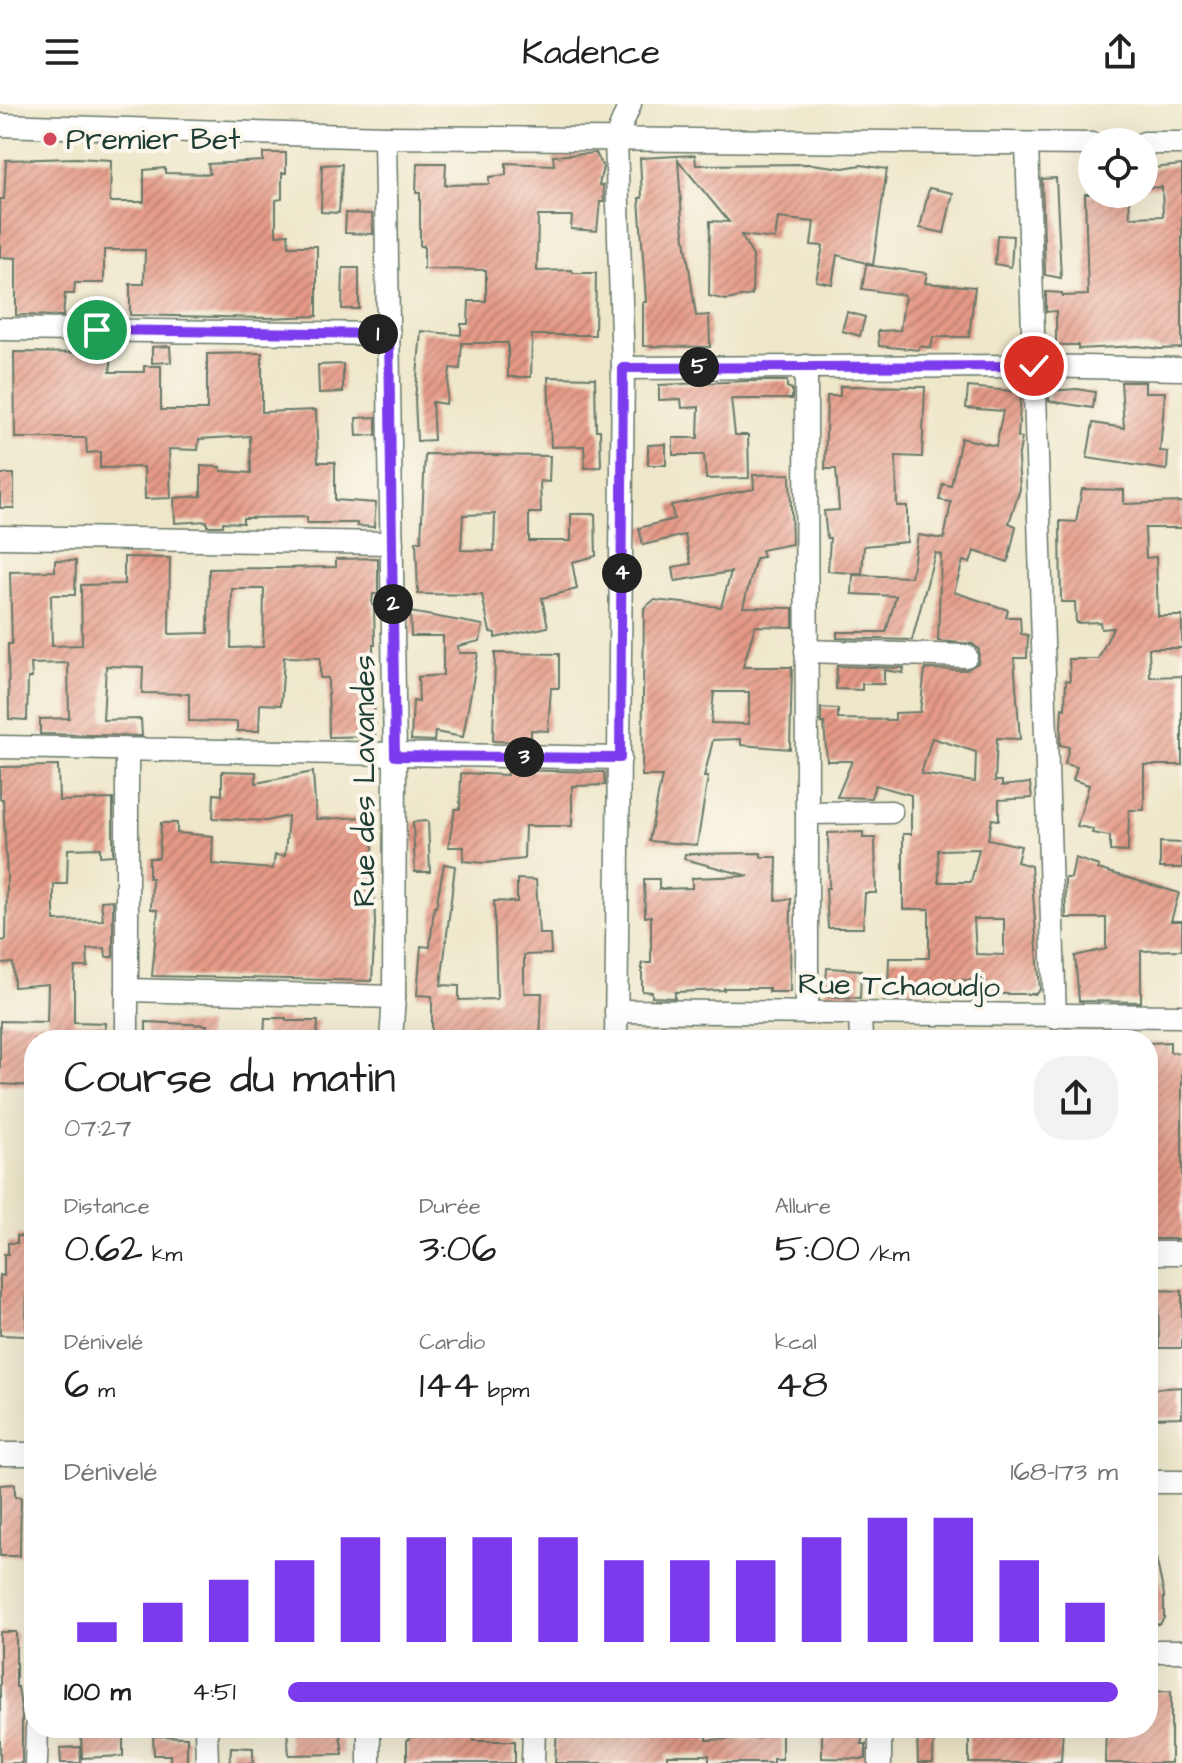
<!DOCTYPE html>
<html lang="fr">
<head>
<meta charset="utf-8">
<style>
	:root { --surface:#fff; --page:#f2f2f2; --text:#222; --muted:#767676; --accent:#7c3aed }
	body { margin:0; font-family:"Architects Daughter",sans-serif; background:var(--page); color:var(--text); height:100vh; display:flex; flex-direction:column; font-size:30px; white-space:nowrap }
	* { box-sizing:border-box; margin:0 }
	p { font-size:26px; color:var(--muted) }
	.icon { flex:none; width:44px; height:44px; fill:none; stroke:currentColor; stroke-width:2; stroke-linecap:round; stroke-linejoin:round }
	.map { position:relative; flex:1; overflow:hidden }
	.panel { position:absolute; left:24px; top:926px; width:1134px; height:708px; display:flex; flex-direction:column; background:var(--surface); border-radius:32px; box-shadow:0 8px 32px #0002 }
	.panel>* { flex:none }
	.controls { position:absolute; left:1078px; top:24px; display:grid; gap:16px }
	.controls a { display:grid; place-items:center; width:80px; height:80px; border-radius:50%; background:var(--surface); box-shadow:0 8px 32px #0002; font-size:40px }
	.pin { position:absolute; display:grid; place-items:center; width:68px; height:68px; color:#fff; margin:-34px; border:4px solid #fff; border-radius:50%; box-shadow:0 2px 8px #0007 }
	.km { position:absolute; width:40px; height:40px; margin:-20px; border-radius:50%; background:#222; color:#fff; font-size:22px; line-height:40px; text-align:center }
	.round { display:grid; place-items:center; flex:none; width:84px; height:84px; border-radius:32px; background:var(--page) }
	.overview { display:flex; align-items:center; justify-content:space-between; height:136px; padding:0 40px }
	h1 { font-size:44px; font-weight:600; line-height:60px }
	.stats { display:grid; grid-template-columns:repeat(3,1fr); gap:12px; height:136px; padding:8px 40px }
	.stats div { display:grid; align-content:center }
	.stats b { font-size:40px; font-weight:600 }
	.stats small { font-size:22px; font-weight:400 }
	.stats p { font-size:22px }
	.chart { height:224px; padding:16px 40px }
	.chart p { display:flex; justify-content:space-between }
	.chart svg { width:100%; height:144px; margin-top:8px; stroke:var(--accent); stroke-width:6 }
	ul { padding:0 40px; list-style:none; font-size:26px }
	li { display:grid; grid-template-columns:128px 96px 1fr; align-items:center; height:60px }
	li i { height:20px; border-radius:10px; background:var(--accent) }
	header { display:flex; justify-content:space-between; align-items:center; height:104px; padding:0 40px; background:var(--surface); font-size:36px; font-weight:600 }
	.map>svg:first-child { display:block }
	.building { fill:url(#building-hatch); fill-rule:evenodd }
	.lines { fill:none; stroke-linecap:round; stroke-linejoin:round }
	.street-casing { stroke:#677868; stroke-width:25 }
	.street { stroke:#fff; stroke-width:22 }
	.route-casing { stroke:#fff; stroke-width:16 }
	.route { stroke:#7c3aed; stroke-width:10 }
	.poi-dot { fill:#d1495b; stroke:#fbf7ec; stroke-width:3 }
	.labels { text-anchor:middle; stroke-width:8; stroke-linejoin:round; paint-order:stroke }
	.poi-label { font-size:30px; fill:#1f3d34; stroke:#fbf7ec; text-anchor:start }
	.street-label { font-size:30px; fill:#1f3d34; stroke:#fbf7ec }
</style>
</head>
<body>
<header><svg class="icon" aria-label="menu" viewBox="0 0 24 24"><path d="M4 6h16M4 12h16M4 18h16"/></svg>Kadence<svg class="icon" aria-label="share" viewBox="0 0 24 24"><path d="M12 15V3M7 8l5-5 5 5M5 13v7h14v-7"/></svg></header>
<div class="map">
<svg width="1182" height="1659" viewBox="0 0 1182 1659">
	<defs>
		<pattern id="building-hatch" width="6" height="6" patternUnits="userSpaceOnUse" patternTransform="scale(2)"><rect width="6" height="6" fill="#e59986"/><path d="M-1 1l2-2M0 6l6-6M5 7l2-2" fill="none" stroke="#b97e6e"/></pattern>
	</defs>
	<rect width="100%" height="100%" fill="#fbf7ec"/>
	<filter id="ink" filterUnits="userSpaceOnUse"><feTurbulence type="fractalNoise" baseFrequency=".0125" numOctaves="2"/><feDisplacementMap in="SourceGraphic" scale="16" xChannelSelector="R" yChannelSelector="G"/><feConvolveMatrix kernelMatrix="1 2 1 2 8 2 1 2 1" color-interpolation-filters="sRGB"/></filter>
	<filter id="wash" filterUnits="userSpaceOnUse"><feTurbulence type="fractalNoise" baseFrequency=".006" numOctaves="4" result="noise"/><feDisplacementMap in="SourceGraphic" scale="32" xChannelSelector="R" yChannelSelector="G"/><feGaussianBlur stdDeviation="1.8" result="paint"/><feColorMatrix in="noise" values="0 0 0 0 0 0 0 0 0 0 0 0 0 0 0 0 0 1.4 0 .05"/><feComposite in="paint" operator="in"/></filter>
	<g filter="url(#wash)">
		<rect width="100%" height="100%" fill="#eee7ca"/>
		<g id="blocks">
			<g class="building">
				<path d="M263,49H286V69H282V95L276,96V131L288,130L289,142H317V212L267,214L130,211V180H144L145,146H104V179H75L74,190H65L63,212L16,211V154L0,153V95H4L6,56L76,54L111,56L110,98H144V66L165,64V69L210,70L208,60L263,57Z"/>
				<path d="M596,49L603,63L599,81H603L604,98H600L597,127L571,125L572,112H538L537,167L572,166L573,169H596L595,231H532L531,273H508V239H462L460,265L450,264L446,300L432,298L434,336L417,337L415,296L421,227L461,231V220H468L469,197H486V166L424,165V142H420V89H416L417,59H446L445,81L489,80V73L506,71V59L554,61L553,52Z"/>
				<path d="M695,51L696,61L811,60L843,64L861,61L887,65L873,161L837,151L832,180L816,177L823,142L811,141L814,118L778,114L775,135L741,131L753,152L752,191L726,196L709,192L710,117L729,118L678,56L682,114L696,212L709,211L710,243L643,242V198H646L639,94H642L640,54Z"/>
				<path d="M342,60L339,109L321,108L322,61Z"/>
				<path d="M1182,61V244L1160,245L1138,242L1078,245V241H1056V207L1046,208V188L1062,189V192L1088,191L1085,90H1129L1130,113L1163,112L1162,83L1144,84V65Z"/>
				<path d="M1056,74L1061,174L1045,171L1042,75Z"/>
				<path d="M929,84L953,89L944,129L920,124Z"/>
				<path d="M346,109L372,110L373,130L345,129Z"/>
				<path d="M997,131L1013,132L1011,163L995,160Z"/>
				<path d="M866,161L927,169L925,179L975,183L969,233H933L931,244L920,242L919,246L879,242L878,227L900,226L905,191L862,185Z"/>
				<path d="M343,164H359V205H342Z"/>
				<path d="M847,208L865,213L860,232L842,227Z"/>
				<path d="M95,240L113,241L110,268H144V262H161V306H207V250L262,249V308L316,306L318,358H335V396L376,399L374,423L357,422V419H307V413L243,414V419L223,418V422H207V417L175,419L174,394L201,392V362L221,363V367L251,369L250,332L199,335L198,346L169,345L171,394L145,395L144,363L100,364V348L87,349L86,334H15L14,248L95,249Z"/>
				<path d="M170,242L171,258L152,259V243Z"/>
				<path d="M343,260V288L319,289L318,261Z"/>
				<path d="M548,273L595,274L596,326H600L601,363L585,364L584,342L551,343Z"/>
				<path d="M747,277H787V283L792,285V295H731L735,331H748L749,374L706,375L704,351H673V334H698L699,303L682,304L681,295L659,296V281Z"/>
				<path d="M1121,278H1145V288H1165L1160,347L1168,348L1167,366L1087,354L1093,319L1124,324Z"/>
				<path d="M840,282L925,283L922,353L896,352L897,402H907V438L864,442L862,470L828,467L830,434H827L824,407L839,406L836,365H825L827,292H840Z"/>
				<path d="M968,283L1021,288L1018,333L1022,334L1018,355L1020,385L1009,419L1016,422L1008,458L974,447L970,459L963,457L954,488L1008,506L1006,513H1020L1021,530L1028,531L1027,554H1014L1020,635L997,634L995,677H1002V682L1030,679L1032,694L999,696V716L992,715L988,735L1021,742L1017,758L1031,762L1040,886L1035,890H986L985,877L940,875V886H888L889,854H929V805H903V730H911V691L875,681L871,694L837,693L852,657H827L824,619H821V604L838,605V615L895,616V609L920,608L925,565L966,566L978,559L979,546L973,540L938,537L941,450L935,449L912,536L837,534V528H886L896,492L852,490L853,471L911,473L918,431L944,435L951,398L939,396L943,380L951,382L961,334L996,342L1003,307L966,304ZM932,634L976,648L975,678L921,670ZM979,745L971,778H939L938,746ZM974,815H1004V851L976,850Z"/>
				<path d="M1077,285L1095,288L1093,304L1049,297V287Z"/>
				<path d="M376,313V331L357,332L356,314Z"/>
				<path d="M666,340V361H648V341Z"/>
				<path d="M425,350L550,352L549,378L540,377L541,409H529V437H571V410H595L596,452L572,458L577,485L542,494L548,523L495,534V529L490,528L482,491L418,490L416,437H421ZM495,410L494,447L461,446L463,411Z"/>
				<rect x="0" y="370" width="14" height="34"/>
				<path d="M790,370L792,440L761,446L763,453L756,454L743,503L793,504V523L755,522L743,563H792L790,645L741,641V635L713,636L704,673H708L697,741L649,737L662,672H642L644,504L654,496L721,503L731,468L675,477L673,463L691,460L685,431L643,441L639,424L674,415L671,401L754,385L753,371ZM714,588H749V620L711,619Z"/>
				<path d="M1082,385L1124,386V400L1182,398V424H1145L1146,454L1156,453L1158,512H1182V544H1149L1150,573L1182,572V661H1144V706H1129L1128,748L1110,747V732L1092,729L1093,725L1077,722L1089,681L1073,676L1077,663L1065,660L1069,643L1060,641L1062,604L1065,605L1066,576L1070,577L1069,555H1098L1113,524L1101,525L1100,518L1076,519L1075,498H1061L1060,417L1076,418Z"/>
				<path d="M124,453L170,454L169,530L208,529L209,465L336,463V455L378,454V490H373L372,501L374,502L375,541H373L375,632L329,633L328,574H320V554L284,553L281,601L260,600L259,627H237V618L189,617V590L142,589L143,563L106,562L103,616L141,615L142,632L40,630V615L69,614L68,559L31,560L32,574H28L27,616L9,615L8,540H12L10,468L55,467V456L76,457L75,491H51L52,542L82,541L81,481L124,480ZM232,485H264L263,543L231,544Z"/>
				<path d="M410,508L483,521L480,537L458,542L459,549H478L463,633L435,628L434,637L411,636L413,597L419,598L418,573L443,571V532H411Z"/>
				<path d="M495,549L559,550V584H551L548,627L531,626V638L493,637Z"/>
				<path d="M837,562L904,564L903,569L884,566V580H862V586L836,585Z"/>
				<path d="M58,662L59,697L113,695V751L100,752V744L68,745L67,780H54V817L103,816L101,797L113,796V853H106L105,844L87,845L88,863H75L74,877V918L105,919V936H34V982L0,980V917L47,918L48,880L14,883L13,859L0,860V837L6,836L7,774L3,695H0V663Z"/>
				<path d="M507,666L604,668L605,681L572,682V722H525L524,755L485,759L463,757L464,743H448L455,705H460L461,669L507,671Z"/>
				<path d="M222,667L256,668V679L313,668L316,715L372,713L375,820L372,877L152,872L158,806L151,805L152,774H149V754H159L161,719H177V729L213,732L212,760L273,765L275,751L285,752L288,712L266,717L213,714L214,690L222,691Z"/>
				<path d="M428,717L430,768H415L413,718Z"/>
				<path d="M863,728V734H875L876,789H865L863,824H828L826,784H829L828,729Z"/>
				<path d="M1160,738L1182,739V764H1160Z"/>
				<path d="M761,749V753H777L776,796L791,795L790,888H769V884H724V886L675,888V894L652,893V888L642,887V859H651V812L645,813L644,775H659V785L692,784V774L749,772L684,755L685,750Z"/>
				<path d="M1075,754L1099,762L1098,765L1179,789L1171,817H1182V846L1141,847V898L1079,897L1075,852L1106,845V814H1066L1065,774H1071Z"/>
				<path d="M444,760L455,762L441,881L459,882V896L497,895L494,797L517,798V775L536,776L539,830H550L551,850L524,851V889H542L540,936H432V892L417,891L421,842L430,843L434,803H436Z"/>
				<path d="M827,864L861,866L860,894L825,892Z"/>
				<path d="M265,914H286V917H318L317,936H264Z"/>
				<path d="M146,918L207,921L206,936H146Z"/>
				<path d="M1170,938V948L1182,949V1135H1148V939Z"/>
				<path d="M17,1132L34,1133V1178L27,1177L26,1232L0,1231V1171L4,1172V1150H8V1139H17Z"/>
				<path d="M1158,1186L1182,1187V1244H1159Z"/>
				<path d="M1182,1283V1313L1153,1314L1152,1285Z"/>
				<path d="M15,1380V1393H21L20,1452H0V1381Z"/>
				<path d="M1155,1449L1164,1491V1514L1160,1520L1148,1521V1450Z"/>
				<path d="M0,1528H16V1583H18L22,1611V1659H0Z"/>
				<path d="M1171,1587V1659H1105L1106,1624H1148V1588Z"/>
				<path d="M87,1624H123V1652L82,1654L81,1632H87Z"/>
				<path d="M339,1624L343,1650L289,1651L287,1626Z"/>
				<path d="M410,1624H474V1637H515V1659H407V1636L410,1635Z"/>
				<path d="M557,1624H707V1636L760,1634V1624H782V1655H773V1659H709V1651H667V1658L657,1659H555Z"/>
				<path d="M822,1624H862V1640H866V1655L822,1654Z"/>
				<path d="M969,1624H1063L1061,1657L1050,1659H969Z"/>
				<path d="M917,1626H934L933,1659H918Z"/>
				<path d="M153,1632L187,1633V1659H170V1651H154Z"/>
				<path d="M80,1643L81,1659H61L60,1644Z"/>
				<path d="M231,1643L253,1644V1659H230Z"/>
			</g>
		</g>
	</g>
	<g filter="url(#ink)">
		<use href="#blocks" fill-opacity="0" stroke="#677868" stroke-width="2"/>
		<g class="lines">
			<defs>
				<g id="street">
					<path d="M0,21L385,33L1092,40"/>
					<path d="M385,33L395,652L394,893L391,936"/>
					<path d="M1144,39H1182"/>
					<path d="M1027,40L1055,913"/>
					<path d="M0,225L389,230"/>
					<path d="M806,262L807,709"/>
					<path d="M623,264L1034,262L1182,265"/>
					<path d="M0,433L392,439"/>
					<path d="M806,547L966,552"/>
					<path d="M0,643L620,654"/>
					<path d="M127,646V936"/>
					<path d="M127,886L394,893"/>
					<path d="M616,907L1182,912"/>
					<path d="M807,909V709L891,708"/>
					<path d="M860,911L861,936"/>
					<path d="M616,936L623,264L616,34L630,0"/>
					<path d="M1148,1149H1182"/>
					<path d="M0,1350H34"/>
					<path d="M1148,1378H1182"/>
					<path d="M1148,1547H1182"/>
					<path d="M206,1624L207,1659"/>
					<path d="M369,1624V1659"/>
					<path d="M880,1624V1659"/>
					<path d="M36,1659L37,1624"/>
					<path d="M533,1659L534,1624"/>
				</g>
			</defs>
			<use href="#street" class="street-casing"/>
			<use href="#street" class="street"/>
		</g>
	</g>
	<g class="lines" filter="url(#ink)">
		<defs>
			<path id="route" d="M97,226L389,230L395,652L620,654L623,264L1034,262"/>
		</defs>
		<use href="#route" class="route-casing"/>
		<use href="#route" class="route"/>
	</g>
	<circle class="poi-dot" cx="50" cy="35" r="8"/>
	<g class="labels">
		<g class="poi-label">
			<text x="66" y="45">Premier Bet</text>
		</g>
		<g class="street-label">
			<text transform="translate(364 677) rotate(-90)" y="10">Rue des Lavandes</text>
			<text transform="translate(899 881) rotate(1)" y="10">Rue Tchaoudjo</text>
		</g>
	</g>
</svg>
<div class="controls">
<a><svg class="icon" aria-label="locate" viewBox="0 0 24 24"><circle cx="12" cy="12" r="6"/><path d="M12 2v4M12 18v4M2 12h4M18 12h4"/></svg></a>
</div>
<div class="pin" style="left:97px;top:226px;background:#1e9e55"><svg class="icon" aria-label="arrive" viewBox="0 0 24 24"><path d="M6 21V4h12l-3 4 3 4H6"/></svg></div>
<div class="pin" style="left:1034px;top:262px;background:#d93025"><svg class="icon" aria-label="check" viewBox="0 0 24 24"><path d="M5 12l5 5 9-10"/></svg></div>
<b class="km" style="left:378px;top:230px">1</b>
<b class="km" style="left:393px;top:500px">2</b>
<b class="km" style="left:524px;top:653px">3</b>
<b class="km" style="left:622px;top:469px">4</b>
<b class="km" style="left:699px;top:263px">5</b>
<section class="panel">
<div class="overview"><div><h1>Course du matin</h1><p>07:27</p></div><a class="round"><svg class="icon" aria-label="share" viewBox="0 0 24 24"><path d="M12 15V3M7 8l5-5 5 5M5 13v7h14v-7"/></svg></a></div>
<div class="stats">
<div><p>Distance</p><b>0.62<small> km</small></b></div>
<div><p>Durée</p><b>3:06</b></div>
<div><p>Allure</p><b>5:00<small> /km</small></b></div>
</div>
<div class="stats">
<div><p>Dénivelé</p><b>6<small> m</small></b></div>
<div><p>Cardio</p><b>144<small> bpm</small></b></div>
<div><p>kcal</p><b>48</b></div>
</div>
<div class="chart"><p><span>Dénivelé</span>168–173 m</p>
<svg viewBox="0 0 160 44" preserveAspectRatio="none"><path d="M5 44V38M15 44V32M25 44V25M35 44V19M45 44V12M55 44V12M65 44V12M75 44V12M85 44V19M95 44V19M105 44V19M115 44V12M125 44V6M135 44V6M145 44V19M155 44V32"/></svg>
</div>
<ul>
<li><b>100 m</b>4:51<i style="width:100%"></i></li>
</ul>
</section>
</div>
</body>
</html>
